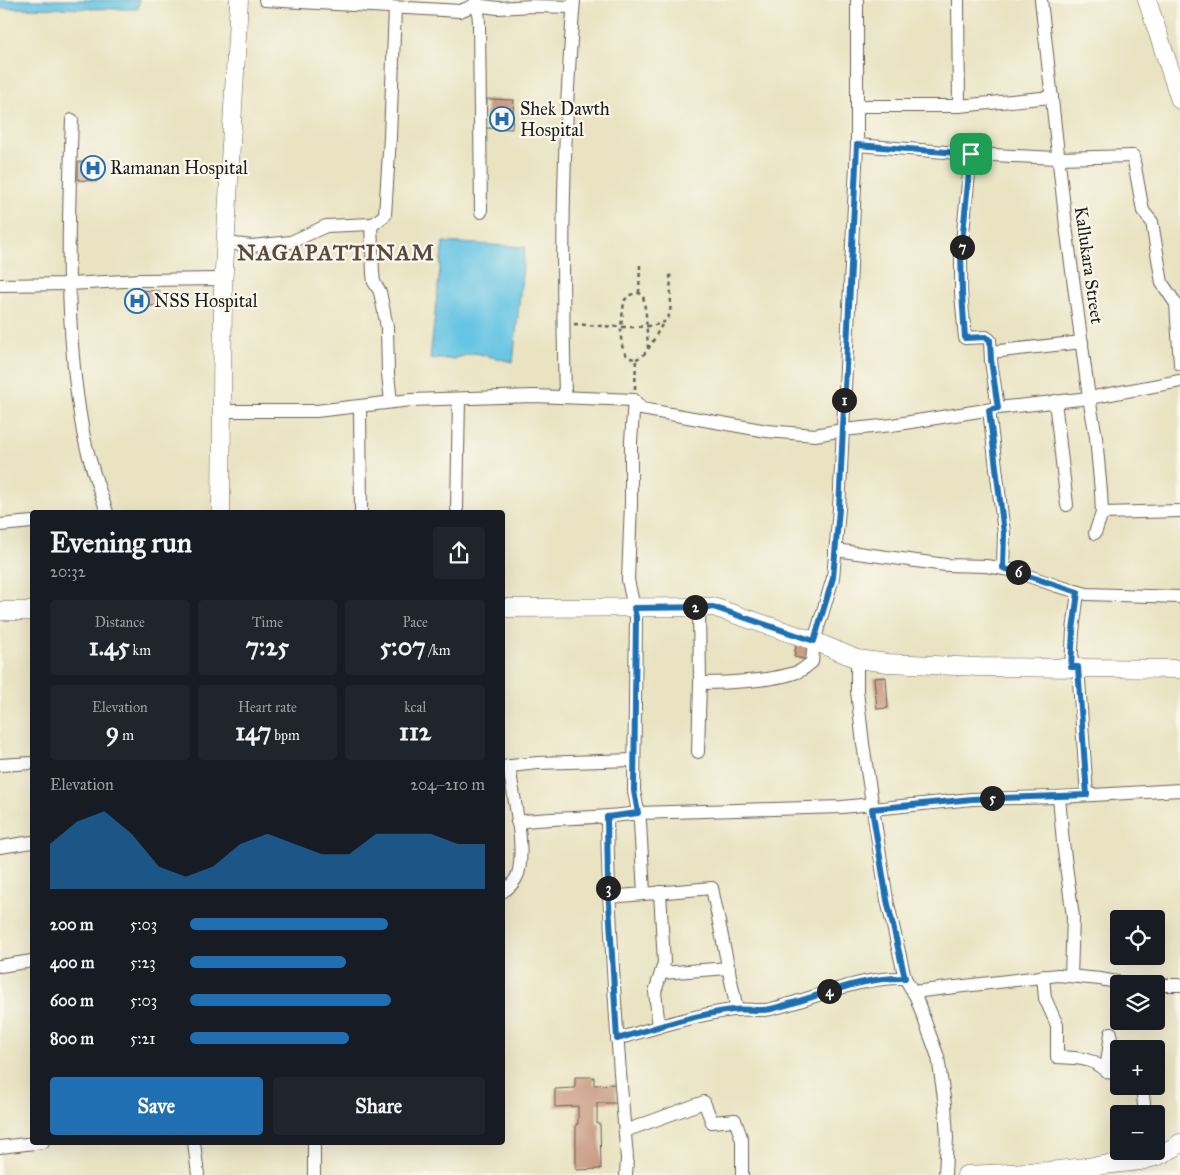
<!DOCTYPE html>
<html lang="en">
<head>
<meta charset="utf-8">
<style>
	:root { --surface:#171b24; --page:#20242c; --text:#f1f3f6; --muted:#9ea1a6; --accent:#1f6fb2 }
	body { margin:0; font-family:"IM FELL Great Primer",serif; background:var(--page); color:var(--text); height:100vh; display:flex; flex-direction:column; font-size:19px; white-space:nowrap }
	* { box-sizing:border-box; margin:0 }
	p { font-size:16px; color:var(--muted) }
	.icon { flex:none; width:28px; height:28px; fill:none; stroke:currentColor; stroke-width:2; stroke-linecap:round; stroke-linejoin:round }
	.map { position:relative; flex:1; overflow:hidden }
	.sheet { position:absolute; left:30px; top:510px; width:475px; height:635px; display:flex; flex-direction:column; background:var(--surface); border-radius:5px; box-shadow:0 5px 20px #0002 }
	.sheet>* { flex:none }
	.tools { position:absolute; left:1110px; top:910px; display:grid; gap:10px }
	.tools a { display:grid; place-items:center; width:55px; height:55px; border-radius:5px; background:var(--surface); box-shadow:0 5px 20px #0002; font-size:25px }
	.pin { position:absolute; display:grid; place-items:center; width:42px; height:42px; color:#fff; margin:-21px; border-radius:10px; box-shadow:0 2px 8px #0006 }
	.km { position:absolute; width:25px; height:25px; margin:-12px; border-radius:50%; background:#222; color:#fff; font-size:14px; line-height:25px; text-align:center }
	.round { display:grid; place-items:center; flex:none; width:52px; height:52px; border-radius:5px; background:var(--page) }
	.headline { display:flex; align-items:center; justify-content:space-between; height:85px; padding:0 20px }
	h1 { font-size:28px; font-weight:700; line-height:38px }
	.stats { display:grid; grid-template-columns:repeat(3,1fr); gap:8px; height:85px; padding:5px 20px }
	.stats div { display:grid; align-content:center; border-radius:5px; background:var(--page); text-align:center }
	.stats b { font-size:25px; font-weight:700 }
	.stats small { font-size:14px; font-weight:400 }
	.stats p { font-size:14px }
	.chart { height:140px; padding:10px 20px }
	.chart p { display:flex; justify-content:space-between }
	.chart svg { width:100%; height:90px; margin-top:5px; fill:var(--accent); opacity:.7 }
	.cta { display:flex; gap:10px; margin-top:auto; padding:10px 20px }
	.cta a { flex:1; height:58px; border-radius:5px; background:var(--accent); color:#fff; font-size:20px; font-weight:700; line-height:58px; text-align:center }
	.cta a+a { background:var(--page); color:var(--text) }
	ul { padding:0 20px; list-style:none; font-size:16px }
	li { display:grid; grid-template-columns:80px 60px 1fr; align-items:center; height:38px }
	li i { height:12px; border-radius:6px; background:var(--accent) }
	.map>svg:first-child { display:block }
	.water { fill:#66c5e4; stroke:#417080 }
	.building { fill:#ca9d85 }
	.lines { fill:none; stroke-linecap:round; stroke-linejoin:round }
	.street-casing { stroke:#646256; stroke-width:14 }
	.secondary-casing { stroke:#646256; stroke-width:19 }
	.path { stroke:#646256; stroke-width:2.5; stroke-dasharray:4 4; stroke-linecap:butt }
	.street { stroke:#fff; stroke-width:12 }
	.secondary { stroke:#fff; stroke-width:18 }
	.route-casing { stroke:#fff; stroke-width:10 }
	.route { stroke:#1f6fb2; stroke-width:6 }
	.labels { text-anchor:middle; stroke-width:4.5; stroke-linejoin:round; paint-order:stroke }
	.poi-label { font-size:18px; fill:#1c1c1c; stroke:#fbf7ec; text-anchor:start }
	.street-label { font-size:18px; fill:#1c1c1c; stroke:#fbf7ec }
	.district-label { font-size:22px; font-weight:bold; letter-spacing:1px; fill:#594941; stroke:#fbf7ec }
</style>
</head>
<body>
<div class="map">
<svg width="1180" height="1175" viewBox="0 0 1180 1175">
	<rect width="100%" height="100%" fill="#fbf7ec"/>
	<filter id="ink" filterUnits="userSpaceOnUse"><feTurbulence type="fractalNoise" baseFrequency=".02" numOctaves="2"/><feDisplacementMap in="SourceGraphic" scale="10" xChannelSelector="R" yChannelSelector="G"/><feConvolveMatrix kernelMatrix="1 2 1 2 8 2 1 2 1" color-interpolation-filters="sRGB"/></filter>
	<filter id="wash" filterUnits="userSpaceOnUse"><feTurbulence type="fractalNoise" baseFrequency=".0096" numOctaves="4" result="noise"/><feDisplacementMap in="SourceGraphic" scale="20" xChannelSelector="R" yChannelSelector="G"/><feGaussianBlur stdDeviation="1.12" result="paint"/><feColorMatrix in="noise" values="0 0 0 0 0 0 0 0 0 0 0 0 0 0 0 0 0 1.4 0 .05"/><feComposite in="paint" operator="in"/></filter>
	<g filter="url(#wash)">
		<rect width="100%" height="100%" fill="#e9e3c2"/>
		<g class="water">
			<path d="M0,0H139L138,9L0,8Z"/>
			<path d="M443,242L525,247L513,362L475,353L452,359H430Z"/>
		</g>
		<g id="blocks">
			<g class="building">
				<path d="M487,99L514,100L512,129L486,128Z"/>
				<path d="M78,162H97V181L78,180Z"/>
				<path d="M131,290L159,291V306L130,305Z"/>
				<path d="M797,640L811,643L808,660L794,657Z"/>
				<path d="M886,677L888,708L877,709L874,678Z"/>
				<path d="M575,1077H594V1085L616,1084L617,1103H597V1124H600L601,1169L576,1170V1124H578V1106L555,1107V1089L575,1088Z"/>
			</g>
		</g>
	</g>
	<g filter="url(#ink)">
		<use href="#blocks" fill-opacity="0" stroke="#646256" stroke-width="1"/>
		<g class="lines">
			<defs>
				<g id="street">
					<path d="M265,0L460,11L475,5L476,0"/>
					<path d="M958,0L959,106"/>
					<path d="M1041,0L1066,226L1089,398L1096,437L1101,492L1102,513L1095,533"/>
					<path d="M475,5L478,10L479,22L481,212"/>
					<path d="M475,5L498,8L532,6L573,7"/>
					<path d="M857,106H959L1052,97"/>
					<path d="M72,120C68,223 64,329 83,432C88,459 98,486 107,512"/>
					<path d="M857,145L971,154L1058,158L1133,156L1143,211L1152,222L1162,283L1176,304L1180,364"/>
					<path d="M971,154L961,252V293L965,338L986,337L990,340L991,361L998,408"/>
					<path d="M371,224L373,273L374,282L380,292L387,327L388,374L391,402"/>
					<path d="M226,243L252,246L291,242L326,226L371,224L375,223L385,215L390,137L395,8"/>
					<path d="M0,285L69,284L142,280L223,279"/>
					<path d="M991,352L1082,342"/>
					<path d="M565,396C561,265 563,132 574,0"/>
					<path d="M634,400L631,441V503L628,580L636,617L634,791L640,822L644,893"/>
					<path d="M1055,401L1067,505"/>
					<path d="M360,407L361,512"/>
					<path d="M989,410L1004,533L1003,569"/>
					<path d="M222,411H316L411,400L534,396L634,400L642,409L767,431L815,435L843,430L892,425L998,408L1089,398L1180,381"/>
					<path d="M457,508L459,400"/>
					<path d="M1102,513L1180,511"/>
					<path d="M0,525L32,522"/>
					<path d="M835,550L946,565L986,566L1012,570L1057,586L1087,594L1180,597"/>
					<path d="M857,659V691L863,744L887,900L905,978L916,997L938,1057L945,1105L947,1138L945,1175"/>
					<path d="M1071,667L1073,631L1078,592"/>
					<path d="M1078,667L1087,795"/>
					<path d="M700,683C726,683 776,681 800,671C804,669 808,665 812,662L814,641L833,578L839,509L857,145V0"/>
					<path d="M698,752L700,683L699,607"/>
					<path d="M0,765L32,763"/>
					<path d="M502,767L537,763L634,760"/>
					<path d="M1059,797L1063,843L1073,917L1071,976"/>
					<path d="M873,809L972,799L1059,797L1180,790"/>
					<path d="M607,817C609,931 617,1044 627,1158L626,1175"/>
					<path d="M517,822C557,817 598,819 638,813L842,807L872,804"/>
					<path d="M0,847L32,842"/>
					<path d="M502,892C509,888 515,882 518,874C526,846 513,796 509,766"/>
					<path d="M609,897L712,888L737,1010"/>
					<path d="M0,966L32,961"/>
					<path d="M661,973L729,968"/>
					<path d="M1043,976L1045,998L1057,1025V1057C1068,1058 1079,1057 1090,1061C1101,1065 1105,1073 1119,1075"/>
					<path d="M1156,985H1180"/>
					<path d="M913,992L1058,975L1100,979L1128,984"/>
					<path d="M659,1027L655,992L664,963L660,892"/>
					<path d="M617,1039C655,1028 693,1015 733,1010C745,1008 759,1012 771,1009C817,998 857,977 905,978"/>
					<path d="M1106,1071L1111,1033"/>
					<path d="M1142,1086L1145,1114"/>
					<path d="M625,1131L704,1102L712,1122L735,1120L742,1140V1175"/>
					<path d="M194,1142L198,1175"/>
					<path d="M314,1142V1175"/>
					<path d="M0,1147L43,1142"/>
				</g>
				<g id="secondary">
					<path d="M1147,0L1180,100"/>
					<path d="M221,512L223,288L239,0"/>
					<path d="M502,608L713,607L814,641L857,659L888,663L979,667L1180,669"/>
					<path d="M0,611H32"/>
					<path d="M966,1175L1049,1171L1140,1161L1158,1156L1174,1148L1180,1143"/>
				</g>
			</defs>
			<use href="#street" class="street-casing"/>
			<use href="#secondary" class="secondary-casing"/>
			<g class="path">
				<path d="M639,293L640,265"/>
				<path d="M574,324C591,325 661,333 668,318C673,308 670,282 670,271"/>
				<path d="M636,359C648,356 655,335 662,325"/>
				<path d="M635,389L636,359C613,358 623,316 624,301L629,295L639,293L643,295L646,315L648,349"/>
			</g>
			<use href="#street" class="street"/>
			<use href="#secondary" class="secondary"/>
		</g>
	</g>
	<g class="lines" filter="url(#ink)">
		<defs>
			<path id="route" d="M857,145L971,154L961,252L962,293L965,338L986,337L990,340L991,360L998,408L989,410L1004,533L1003,568L1078,592L1073,631L1071,667H1078L1087,795L972,799L872,809L887,900L905,978C857,977 817,998 771,1009C759,1012 745,1008 733,1010C693,1015 655,1028 617,1039L608,887L607,817L638,813L634,791L636,617L634,608L713,607L814,641L833,578L839,509Z"/>
		</defs>
		<use href="#route" class="route-casing"/>
		<use href="#route" class="route"/>
	</g>
	<defs>
		<symbol id="hospital-ring" viewBox="-11 -11 22 22"><circle r="9.5" fill="#fbf7ec" stroke="#1f6fb2" stroke-width="1.5"/><path d="M-5-5h3v3.5h4V-5h3V5h-3V1.5h-4V5h-3Z" fill="#1f6fb2"/></symbol>
	</defs>
	<g fill-rule="evenodd">
		<use href="#hospital-ring" x="488" y="105" width="28" height="28"/>
		<use href="#hospital-ring" x="79" y="154" width="28" height="28"/>
		<use href="#hospital-ring" x="123" y="287" width="28" height="28"/>
	</g>
	<g class="labels">
		<g class="poi-label">
			<text x="520" y="115">Shek Dawth<tspan x="520" dy="21">Hospital</tspan></text>
			<text x="110" y="174">Ramanan Hospital</text>
			<text x="154" y="307">NSS Hospital</text>
		</g>
		<g class="street-label">
			<text transform="translate(1089 265) rotate(82)" y="6">Kallukara Street</text>
		</g>
		<g class="district-label">
			<text x="336" y="260">NAGAPATTINAM</text>
		</g>
	</g>
</svg>
<div class="tools">
<a><svg class="icon" aria-label="locate" viewBox="0 0 24 24"><circle cx="12" cy="12" r="6"/><path d="M12 2v4M12 18v4M2 12h4M18 12h4"/></svg></a>
<a><svg class="icon" aria-label="layers" viewBox="0 0 24 24"><path d="M12 4l9 5-9 5-9-5zM3 14l9 5 9-5"/></svg></a>
<a>+</a>
<a>−</a>
</div>
<div class="pin" style="left:971px;top:154px;background:#1e9e55"><svg class="icon" aria-label="arrive" viewBox="0 0 24 24"><path d="M6 21V4h12l-3 4 3 4H6"/></svg></div>
<b class="km" style="left:844px;top:400px">1</b>
<b class="km" style="left:695px;top:607px">2</b>
<b class="km" style="left:608px;top:888px">3</b>
<b class="km" style="left:829px;top:991px">4</b>
<b class="km" style="left:992px;top:798px">5</b>
<b class="km" style="left:1018px;top:572px">6</b>
<b class="km" style="left:962px;top:247px">7</b>
<section class="sheet">
<div class="headline"><div><h1>Evening run</h1><p>20:32</p></div><a class="round"><svg class="icon" aria-label="share" viewBox="0 0 24 24"><path d="M12 15V3M7 8l5-5 5 5M5 13v7h14v-7"/></svg></a></div>
<div class="stats">
<div><p>Distance</p><b>1.45<small> km</small></b></div>
<div><p>Time</p><b>7:25</b></div>
<div><p>Pace</p><b>5:07<small> /km</small></b></div>
</div>
<div class="stats">
<div><p>Elevation</p><b>9<small> m</small></b></div>
<div><p>Heart rate</p><b>147<small> bpm</small></b></div>
<div><p>kcal</p><b>112</b></div>
</div>
<div class="chart"><p><span>Elevation</span>204–210 m</p>
<svg viewBox="0 0 160 44" preserveAspectRatio="none"><path d="M0 44V22L10 11L20 6L30 17L40 33L50 38L60 33L70 22L80 17L90 22L100 27L110 27L120 17L130 17L140 17L150 22L160 22V44z"/></svg>
</div>
<ul>
<li><b>200 m</b>5:03<i style="width:67%"></i></li>
<li><b>400 m</b>5:23<i style="width:53%"></i></li>
<li><b>600 m</b>5:03<i style="width:68%"></i></li>
<li><b>800 m</b>5:21<i style="width:54%"></i></li>
</ul>
<div class="cta"><a>Save</a><a>Share</a></div>
</section>
</div>
</body>
</html>
